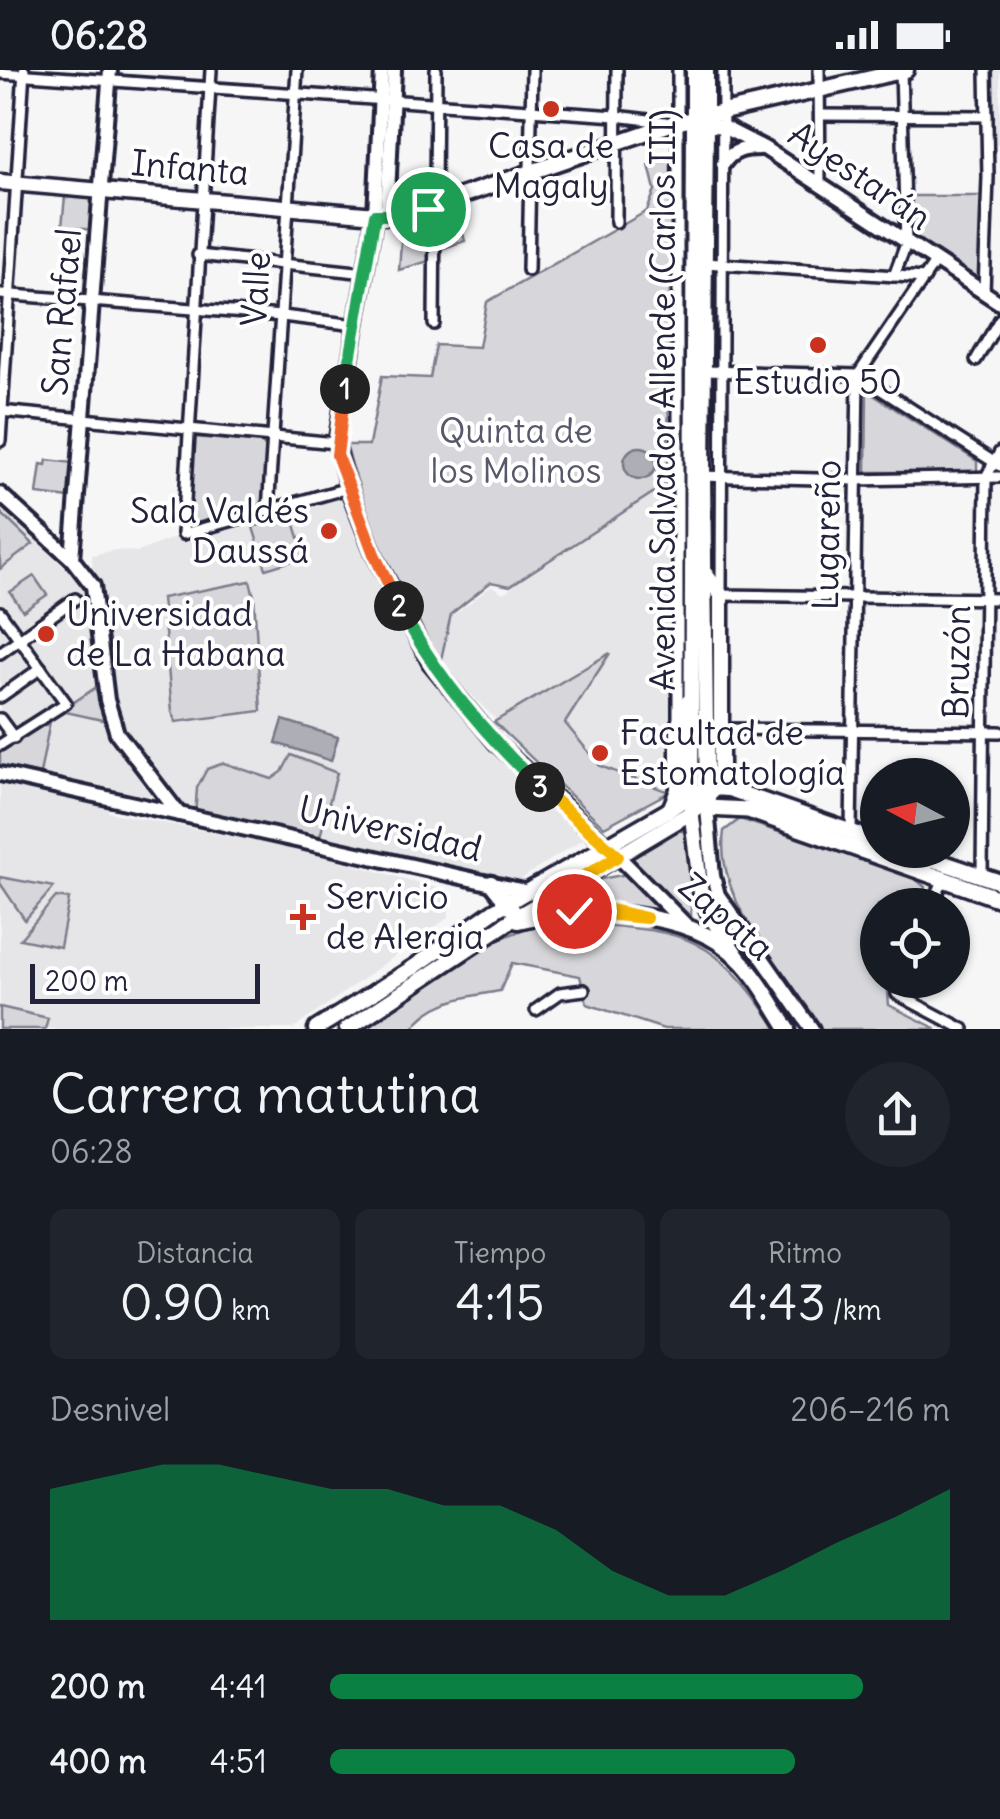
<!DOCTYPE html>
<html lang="es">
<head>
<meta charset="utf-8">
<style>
	:root { --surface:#171b24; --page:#20242c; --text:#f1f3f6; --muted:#9ea1a6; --accent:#0b8043 }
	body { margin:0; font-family:Delius,sans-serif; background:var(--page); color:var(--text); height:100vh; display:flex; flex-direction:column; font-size:38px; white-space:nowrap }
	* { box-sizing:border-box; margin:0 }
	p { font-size:32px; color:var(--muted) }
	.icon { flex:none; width:55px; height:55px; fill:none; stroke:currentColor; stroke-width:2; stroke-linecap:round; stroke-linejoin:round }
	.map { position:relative; height:959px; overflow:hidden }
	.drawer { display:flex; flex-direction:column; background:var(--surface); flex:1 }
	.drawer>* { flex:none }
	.needle { width:65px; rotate:277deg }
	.tools { position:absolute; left:860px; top:688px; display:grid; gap:20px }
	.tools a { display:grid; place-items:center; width:110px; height:110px; border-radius:50%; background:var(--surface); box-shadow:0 2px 8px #0004; font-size:50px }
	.scale { position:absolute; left:30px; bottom:25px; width:230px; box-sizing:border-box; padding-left:10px; border:5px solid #22223b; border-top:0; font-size:28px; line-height:35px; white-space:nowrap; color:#22223b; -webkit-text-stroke:8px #fff; paint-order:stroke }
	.pin { position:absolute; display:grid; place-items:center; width:85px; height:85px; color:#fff; margin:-42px; border:5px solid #fff; border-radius:50%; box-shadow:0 2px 10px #0007 }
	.km { position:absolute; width:50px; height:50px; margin:-25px; border-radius:50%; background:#222; color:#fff; font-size:28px; line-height:50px; text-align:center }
	.round { display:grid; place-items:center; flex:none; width:105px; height:105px; border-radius:52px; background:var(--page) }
	.overview { display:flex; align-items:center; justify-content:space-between; height:170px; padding:0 50px }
	h1 { font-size:55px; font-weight:600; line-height:75px }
	.figures { display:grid; grid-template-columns:repeat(3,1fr); gap:15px; height:170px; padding:10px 50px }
	.figures div { display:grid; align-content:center; border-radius:15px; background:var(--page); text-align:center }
	.figures b { font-size:50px; font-weight:600 }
	.figures small { font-size:28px; font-weight:400 }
	.figures p { font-size:28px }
	.chart { height:280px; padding:20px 50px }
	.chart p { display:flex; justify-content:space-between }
	.chart svg { width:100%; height:180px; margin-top:10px; fill:var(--accent); opacity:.7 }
	ul { padding:0 50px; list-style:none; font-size:32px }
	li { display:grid; grid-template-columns:160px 120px 1fr; align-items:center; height:75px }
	li i { height:25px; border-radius:12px; background:var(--accent) }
	.status { display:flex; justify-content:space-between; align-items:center; height:70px; padding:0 50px; background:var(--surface); direction:ltr }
	.status svg { height:28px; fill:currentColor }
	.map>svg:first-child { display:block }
	.built { fill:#e6e6e9 }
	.green { fill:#d7d7db; stroke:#7c7c8b; stroke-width:2.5 }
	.water { fill:#aeaeb7; stroke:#767685; stroke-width:2.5 }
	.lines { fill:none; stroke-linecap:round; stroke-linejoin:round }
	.street-casing { stroke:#22223b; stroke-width:16 }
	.secondary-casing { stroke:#22223b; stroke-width:20 }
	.primary-casing { stroke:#22223b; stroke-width:21 }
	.highway-casing { stroke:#22223b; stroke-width:22 }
	.street { stroke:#fff; stroke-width:9 }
	.secondary { stroke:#fff; stroke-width:12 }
	.primary { stroke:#fff; stroke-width:14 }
	.highway { stroke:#fff; stroke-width:15 }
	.split-1-casing { stroke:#fff; stroke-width:20 }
	.split-2-casing { stroke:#fff; stroke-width:20 }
	.split-3-casing { stroke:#fff; stroke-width:20 }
	.split-4-casing { stroke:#fff; stroke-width:20 }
	.split-5-casing { stroke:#fff; stroke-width:20 }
	.split-1 { stroke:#22a559; stroke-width:12 }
	.split-2 { stroke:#f0652b; stroke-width:12 }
	.split-3 { stroke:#22a559; stroke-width:12 }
	.split-4 { stroke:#f5b400; stroke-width:12 }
	.split-5 { stroke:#f5b400; stroke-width:12 }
	.poi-dot { fill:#c8321e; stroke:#fff; stroke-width:4 }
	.labels { text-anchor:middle; stroke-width:8; stroke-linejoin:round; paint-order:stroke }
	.poi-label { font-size:35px; fill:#22223b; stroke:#fff; text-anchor:start }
	.street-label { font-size:35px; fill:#22223b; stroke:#fff }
	.park-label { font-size:35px; fill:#58586b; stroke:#fff }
</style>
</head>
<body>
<div class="status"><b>06:28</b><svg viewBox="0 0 49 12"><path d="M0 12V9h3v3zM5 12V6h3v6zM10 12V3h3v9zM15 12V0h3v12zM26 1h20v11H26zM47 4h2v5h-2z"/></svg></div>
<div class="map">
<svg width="1000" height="959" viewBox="0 0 1000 959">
	<rect width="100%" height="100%" fill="#f6f6f7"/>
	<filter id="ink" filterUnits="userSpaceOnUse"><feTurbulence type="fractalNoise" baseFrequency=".01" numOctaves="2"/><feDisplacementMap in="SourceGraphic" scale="20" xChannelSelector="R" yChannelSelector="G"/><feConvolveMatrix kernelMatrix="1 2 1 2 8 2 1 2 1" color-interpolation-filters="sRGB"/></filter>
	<g filter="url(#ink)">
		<g class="built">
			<path d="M992,0H1000V74L990,75Z"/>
			<path d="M668,413L673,714L669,722L604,757L440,594L451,547L492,516L503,523Z"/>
			<path d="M344,419L369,486L409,572L510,700L586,767L518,811L322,766L179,744L117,663L93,516L92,485L115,480L138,482L183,464Z"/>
			<path d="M0,437L88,519L97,610L112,664L150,715L152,722L147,729L140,732L0,701Z"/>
			<path d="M0,710L108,736V742L301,780L448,821L449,847L293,959H0Z"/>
		</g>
		<g class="green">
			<path d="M682,67H689V392H683Z"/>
			<path d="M671,88L668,413L510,516L491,512L451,544L440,594C396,527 369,451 346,375H369L382,306L430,308L436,275L479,277L487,232L647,141L655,120L649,95Z"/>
			<path d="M65,126L97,129L94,160L62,157Z"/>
			<path d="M907,126H984L982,207L978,210L906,163Z"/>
			<path d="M458,143L465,171L441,179L440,149Z"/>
			<path d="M433,153L432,190L399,200L402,159Z"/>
			<path d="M867,321L977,391V402H866Z"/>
			<path d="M194,367L262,373L267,379L262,440L186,459Z"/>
			<path d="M47,390L74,393L70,428L37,424L41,394L46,395Z"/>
			<path d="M0,442L33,474L0,499Z"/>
			<path d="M292,445L305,487L266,499L253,457Z"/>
			<path d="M34,506L47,525L23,541L10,522Z"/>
			<path d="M250,511L254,526L261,641L176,652L172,642L162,528Z"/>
			<path d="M610,583L565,653L600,696L669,722L604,757L494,652Z"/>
			<path d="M95,618L107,651L61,641Z"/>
			<path d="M50,651L40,704L0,695V681Z"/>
			<path d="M291,685L337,703L318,774L195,747L197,718L207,699L224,693L272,709L282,702Z"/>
			<path d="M740,749L913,807L925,817L922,835H878V910H887L889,935L937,959H821C785,902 714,833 724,761Z"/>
			<path d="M672,761H683L691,769V853L629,790Z"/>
			<path d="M627,804L633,810L665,846L577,826L601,809Z"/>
			<path d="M0,807L54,817L25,850L0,813Z"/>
			<path d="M56,827L69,829L60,877L20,869Z"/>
			<path d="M567,852C682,862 710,857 777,959H664L587,934L580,906L512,893L500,921C467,927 432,930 412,959H360L500,869L531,856Z"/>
			<path d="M0,937L48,948L45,959H0Z"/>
		</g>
		<g class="water">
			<circle cx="640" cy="393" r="16"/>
			<path d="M283,650L338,667L331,691L276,673Z"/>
		</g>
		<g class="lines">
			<defs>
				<g id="street">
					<path d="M211,0L183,464L348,418"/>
					<path d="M723,0L721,525L1000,529"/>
					<path d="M819,0L820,115"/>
					<path d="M0,3L616,46L665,52"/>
					<path d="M820,45L987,46"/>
					<path d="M616,152L617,0"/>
					<path d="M198,185L366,203"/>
					<path d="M705,193L925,208"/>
					<path d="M528,200L532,0"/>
					<path d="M894,206L906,174L901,0"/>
					<path d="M984,222L988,107L986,0"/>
					<path d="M0,224L282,246L356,255"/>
					<path d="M434,254L436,0"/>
					<path d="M976,290L1000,249"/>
					<path d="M704,301L858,305L1000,396"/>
					<path d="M0,341L336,373"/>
					<path d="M0,371L24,0"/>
					<path d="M698,406L855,410L1000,407"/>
					<path d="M268,441L297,0"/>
					<path d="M0,542L66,633L0,675"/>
					<path d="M0,583L75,529"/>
					<path d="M0,627L41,598"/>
					<path d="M678,648V0"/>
					<path d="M0,649L14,668"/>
					<path d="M720,659L1000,662"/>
					<path d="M851,762L858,305L935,192"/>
					<path d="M982,805L986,407L1000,382"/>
					<path d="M932,835L944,809"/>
					<path d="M897,910V924L963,959"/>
					<path d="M536,940L560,923L584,920"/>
				</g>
				<g id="secondary">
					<path d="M382,0L375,145L336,373L348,418L374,484L430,593L496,673L618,786L687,856"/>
					<path d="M699,54L723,57L764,78L1000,233"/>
					<path d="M723,94C732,80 744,78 760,78"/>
					<path d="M387,146L394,0"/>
					<path d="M0,424L72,489L93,516L107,630L117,663L179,744"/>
					<path d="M72,489L110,0"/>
					<path d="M0,704L609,840"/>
					<path d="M707,738L713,806L718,825L812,959"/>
				</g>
				<g id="primary">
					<path d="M706,0V46"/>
					<path d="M694,49V0"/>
					<path d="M694,54L691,738L701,824L711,847L739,889"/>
					<path d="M706,54L703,406L707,738"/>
					<path d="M0,112L387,146L405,145L671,54L906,0"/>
					<path d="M671,737L678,720V656L688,632"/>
					<path d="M905,780L1000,812"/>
					<path d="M491,813L512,839"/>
					<path d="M518,851C580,835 692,839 739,889C759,909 773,936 788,959"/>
					<path d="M316,959L414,897L495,840L667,741C688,726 703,716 729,719L878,771"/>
					<path d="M347,959L513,849L692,742L707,729L721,704V525L705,503"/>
				</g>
				<g id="highway">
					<path d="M706,46V54"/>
					<path d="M694,49V54"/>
					<path d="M707,738L748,740L1000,829"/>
				</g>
			</defs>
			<use href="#street" class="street-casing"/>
			<use href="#secondary" class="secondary-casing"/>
			<use href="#primary" class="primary-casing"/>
			<use href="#highway" class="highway-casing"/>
			<use href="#street" class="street"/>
			<use href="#secondary" class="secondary"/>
			<use href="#primary" class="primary"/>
			<use href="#highway" class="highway"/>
		</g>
	</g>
	<g class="lines" filter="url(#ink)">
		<defs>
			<path id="split-1" d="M345,319L375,145H405L428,139"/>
			<path id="split-2" d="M345,319L337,385L374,484L399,536"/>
			<path id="split-3" d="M399,536C434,604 485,664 540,717"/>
			<path id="split-4" d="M540,717L618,786L551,826L598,837"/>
			<path id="split-5" d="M574,841L646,848L598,837"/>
		</defs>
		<use href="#split-1" class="split-1-casing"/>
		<use href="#split-2" class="split-2-casing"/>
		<use href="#split-3" class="split-3-casing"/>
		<use href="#split-4" class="split-4-casing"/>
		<use href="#split-5" class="split-5-casing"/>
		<use href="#split-1" class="split-1"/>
		<use href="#split-2" class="split-2"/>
		<use href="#split-3" class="split-3"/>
		<use href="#split-4" class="split-4"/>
		<use href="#split-5" class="split-5"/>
	</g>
	<g class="poi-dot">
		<circle cx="551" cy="39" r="10"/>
		<circle cx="818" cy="275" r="10"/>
		<circle cx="329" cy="461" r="10"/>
		<circle cx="46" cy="564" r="10"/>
		<circle cx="600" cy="683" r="10"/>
		<path d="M298 832h10v10h10v10h-10v10h-10v-10h-10v-10h10z"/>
	</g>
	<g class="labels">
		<g class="poi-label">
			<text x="551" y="88" text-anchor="middle">Casa de<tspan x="551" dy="40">Magaly</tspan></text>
			<text x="818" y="324" text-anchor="middle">Estudio 50</text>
			<text x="309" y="453" text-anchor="end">Sala Valdés<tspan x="309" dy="40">Daussá</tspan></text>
			<text x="66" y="556">Universidad<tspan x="66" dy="40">de La Habana</tspan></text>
			<text x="620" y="675">Facultad de<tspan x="620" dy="40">Estomatología</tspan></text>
			<text x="326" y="839">Servicio<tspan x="326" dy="40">de Alergia</tspan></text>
		</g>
		<g class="street-label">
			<text transform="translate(190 98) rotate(5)" y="12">Infanta</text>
			<text transform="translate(860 106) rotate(34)" y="12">Ayestarán</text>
			<text transform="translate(256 219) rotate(-87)" y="12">Valle</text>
			<text transform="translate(62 242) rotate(-85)" y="12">San Rafael</text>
			<text transform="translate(663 330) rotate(-90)" y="12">Avenida Salvador Allende (Carlos III)</text>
			<text transform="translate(827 465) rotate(-89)" y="12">Lugareño</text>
			<text transform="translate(957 592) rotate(-89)" y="12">Bruzón</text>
			<text transform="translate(390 759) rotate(13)" y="12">Universidad</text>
			<text transform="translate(726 847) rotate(41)" y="12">Zapata</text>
		</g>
		<g class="park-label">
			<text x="516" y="373">Quinta de<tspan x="516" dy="40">los Molinos</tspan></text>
		</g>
	</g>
</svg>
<div class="tools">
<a><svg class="needle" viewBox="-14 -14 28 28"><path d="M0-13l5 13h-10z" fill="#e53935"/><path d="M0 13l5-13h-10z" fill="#9ea1a6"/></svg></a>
<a><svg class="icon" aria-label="locate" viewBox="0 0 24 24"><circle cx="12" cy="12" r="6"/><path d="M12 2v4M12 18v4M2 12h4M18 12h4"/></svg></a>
</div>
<div class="scale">200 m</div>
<div class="pin" style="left:428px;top:139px;background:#1e9e55"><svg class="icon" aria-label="arrive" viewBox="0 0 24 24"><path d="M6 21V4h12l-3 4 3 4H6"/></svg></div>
<div class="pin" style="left:574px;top:841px;background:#d93025"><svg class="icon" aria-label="check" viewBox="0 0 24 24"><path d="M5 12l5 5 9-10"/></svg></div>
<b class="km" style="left:345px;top:319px">1</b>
<b class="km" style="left:399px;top:536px">2</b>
<b class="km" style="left:540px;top:717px">3</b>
</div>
<section class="drawer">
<div class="overview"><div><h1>Carrera matutina</h1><p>06:28</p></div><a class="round"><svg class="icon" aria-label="share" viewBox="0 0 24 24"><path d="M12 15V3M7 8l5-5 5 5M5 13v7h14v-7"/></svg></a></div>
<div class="figures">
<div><p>Distancia</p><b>0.90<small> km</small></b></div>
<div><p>Tiempo</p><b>4:15</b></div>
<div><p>Ritmo</p><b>4:43<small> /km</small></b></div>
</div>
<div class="chart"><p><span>Desnivel</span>206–216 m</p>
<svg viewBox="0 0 160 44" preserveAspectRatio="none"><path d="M0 44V12L10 9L20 6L30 6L40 9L50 12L60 12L70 16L80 16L90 22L100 32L110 38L120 38L130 32L140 25L150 19L160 12V44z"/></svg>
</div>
<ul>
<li><b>200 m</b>4:41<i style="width:86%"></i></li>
<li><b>400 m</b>4:51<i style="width:75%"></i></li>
</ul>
</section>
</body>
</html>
